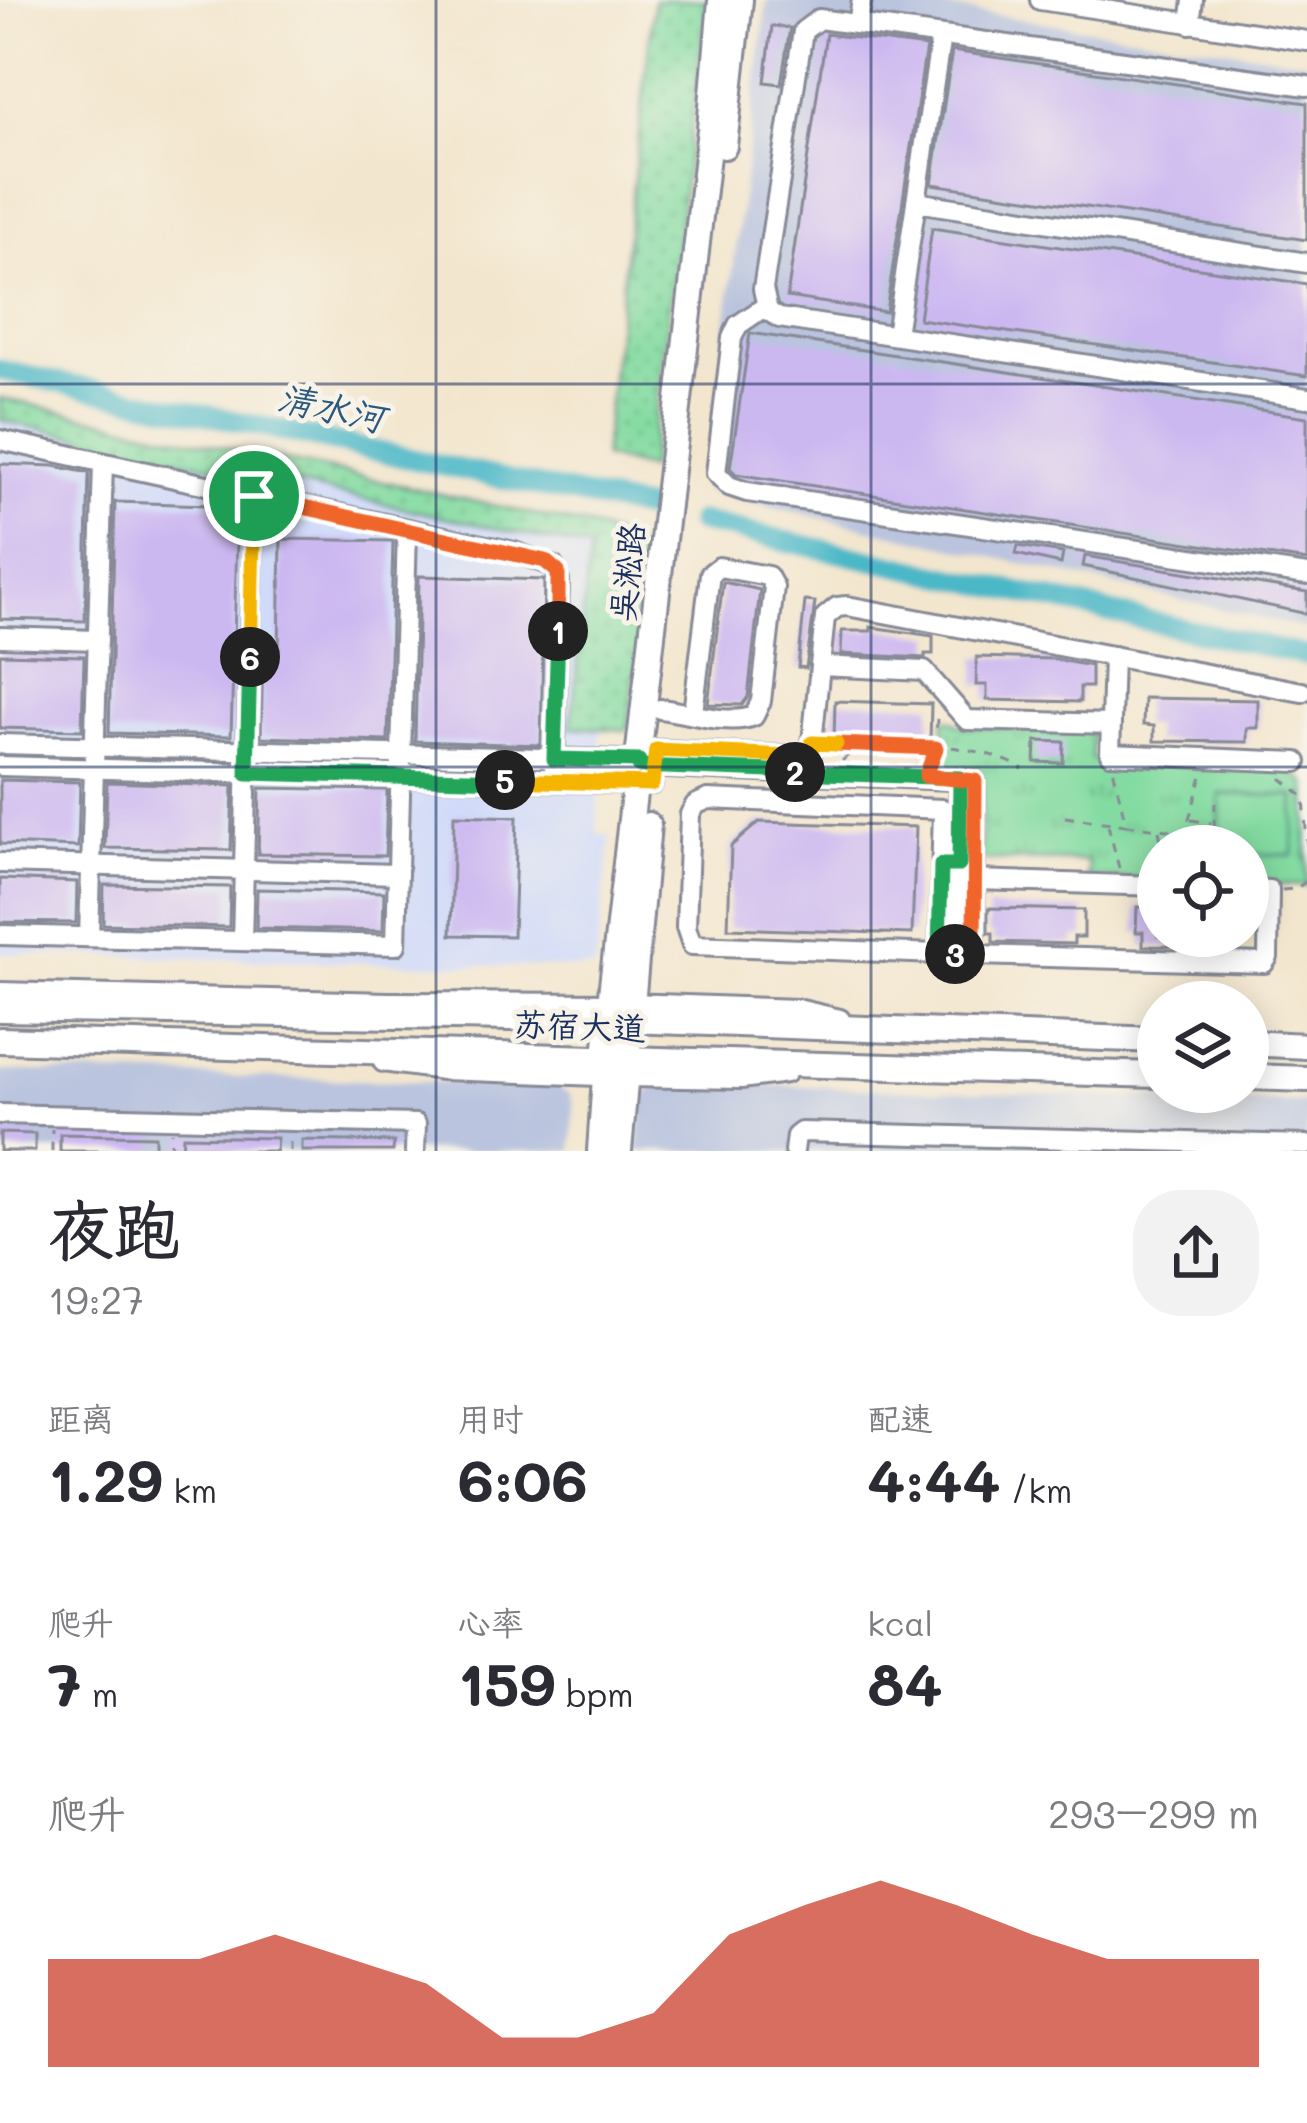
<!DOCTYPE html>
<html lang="zh">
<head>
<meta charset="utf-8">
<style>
	:root { --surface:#fff; --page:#f2f2f3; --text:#2b2b33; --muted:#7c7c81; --accent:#c8321e }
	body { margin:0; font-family:Mali,"LXGW WenKai TC",sans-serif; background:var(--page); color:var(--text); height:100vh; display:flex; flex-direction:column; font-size:45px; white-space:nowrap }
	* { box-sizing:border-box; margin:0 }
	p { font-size:39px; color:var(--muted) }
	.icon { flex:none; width:66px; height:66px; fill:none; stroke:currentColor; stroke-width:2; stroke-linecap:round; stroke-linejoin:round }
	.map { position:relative; height:1151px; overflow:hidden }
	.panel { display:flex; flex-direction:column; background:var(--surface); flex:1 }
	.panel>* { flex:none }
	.tools { position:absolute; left:1137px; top:825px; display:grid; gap:24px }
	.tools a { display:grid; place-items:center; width:132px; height:132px; border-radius:50%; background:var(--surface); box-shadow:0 6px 30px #0003; font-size:60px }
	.pin { position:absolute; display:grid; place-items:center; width:102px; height:102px; color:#fff; margin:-51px; border:6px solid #fff; border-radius:50%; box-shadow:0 3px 12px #0007 }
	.km { position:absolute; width:60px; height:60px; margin:-30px; border-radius:50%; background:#222; color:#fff; font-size:33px; line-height:60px; text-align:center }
	.round { display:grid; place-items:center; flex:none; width:126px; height:126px; border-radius:48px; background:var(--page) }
	.headline { display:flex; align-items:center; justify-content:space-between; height:204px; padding:0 48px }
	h1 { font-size:66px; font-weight:700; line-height:90px }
	.figures { display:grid; grid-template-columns:repeat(3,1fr); gap:18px; height:204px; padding:12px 48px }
	.figures div { display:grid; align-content:center }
	.figures b { font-size:60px; font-weight:700 }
	.figures small { font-size:33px; font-weight:400 }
	.figures p { font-size:33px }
	.chart { height:336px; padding:24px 48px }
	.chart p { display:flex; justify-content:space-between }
	.chart svg { width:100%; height:216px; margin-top:12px; fill:var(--accent); opacity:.7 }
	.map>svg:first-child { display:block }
	.built { fill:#d0daf9 }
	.industrial { fill:#bac4de }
	.grass { fill:url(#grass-dots); stroke:#4f8580; stroke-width:3 }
	.park { fill:url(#park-tufts); stroke:#4f8580; stroke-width:3 }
	.pitch { fill:#83dba1; stroke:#4f8580; stroke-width:3 }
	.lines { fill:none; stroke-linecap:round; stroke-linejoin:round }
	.river { stroke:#4cb8c8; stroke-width:21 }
	.building { fill:#ccb8f1 }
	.minor-casing { stroke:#878a96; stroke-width:24 }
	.major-casing { stroke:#878a96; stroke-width:30 }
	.path { stroke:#878a96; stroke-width:3; stroke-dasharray:9 9; stroke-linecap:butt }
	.minor { stroke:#fff; stroke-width:18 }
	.major { stroke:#fff; stroke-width:24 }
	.split-1-casing { stroke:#fff; stroke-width:24 }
	.split-2-casing { stroke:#fff; stroke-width:24 }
	.split-3-casing { stroke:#fff; stroke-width:24 }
	.split-4-casing { stroke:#fff; stroke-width:24 }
	.split-5-casing { stroke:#fff; stroke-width:24 }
	.split-6-casing { stroke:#fff; stroke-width:24 }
	.split-7-casing { stroke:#fff; stroke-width:24 }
	.split-1 { stroke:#f0652b; stroke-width:15 }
	.split-2 { stroke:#22a559; stroke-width:15 }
	.split-3 { stroke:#22a559; stroke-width:15 }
	.split-4 { stroke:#f0652b; stroke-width:15 }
	.split-5 { stroke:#f5b400; stroke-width:15 }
	.split-6 { stroke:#22a559; stroke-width:15 }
	.split-7 { stroke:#f5b400; stroke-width:15 }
	.grid { fill:none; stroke:#1b2f5e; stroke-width:3; stroke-opacity:0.55 }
	.labels { text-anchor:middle; stroke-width:10; stroke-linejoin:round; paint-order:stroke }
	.street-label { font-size:33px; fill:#1b2f5e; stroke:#f7f3e8 }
	.water-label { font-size:36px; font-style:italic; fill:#2a587e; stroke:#f7f3e8 }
</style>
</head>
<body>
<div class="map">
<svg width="1307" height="1151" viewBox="0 0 1307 1151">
	<defs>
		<pattern id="grass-dots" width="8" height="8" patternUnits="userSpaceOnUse" patternTransform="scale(3)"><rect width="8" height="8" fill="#83dba1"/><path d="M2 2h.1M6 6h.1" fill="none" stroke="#71bc8d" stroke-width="1.8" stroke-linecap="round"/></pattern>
		<pattern id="park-tufts" width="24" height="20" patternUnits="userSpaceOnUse" patternTransform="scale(3)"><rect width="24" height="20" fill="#83dba1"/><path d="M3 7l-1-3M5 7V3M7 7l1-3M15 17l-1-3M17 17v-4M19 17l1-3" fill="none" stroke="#71bc8d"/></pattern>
	</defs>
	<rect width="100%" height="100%" fill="#f7f3e8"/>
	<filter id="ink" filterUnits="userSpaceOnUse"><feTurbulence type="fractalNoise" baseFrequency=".00833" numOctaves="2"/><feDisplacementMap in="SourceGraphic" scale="24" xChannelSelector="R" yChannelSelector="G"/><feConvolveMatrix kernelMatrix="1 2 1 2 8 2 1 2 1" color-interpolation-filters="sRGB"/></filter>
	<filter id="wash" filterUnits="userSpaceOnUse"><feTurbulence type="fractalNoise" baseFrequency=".004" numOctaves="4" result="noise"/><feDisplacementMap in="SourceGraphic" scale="48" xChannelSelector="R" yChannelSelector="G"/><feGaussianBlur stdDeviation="2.7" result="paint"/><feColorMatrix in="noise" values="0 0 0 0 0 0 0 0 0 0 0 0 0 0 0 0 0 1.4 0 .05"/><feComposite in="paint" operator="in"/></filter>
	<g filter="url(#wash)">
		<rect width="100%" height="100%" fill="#f3e6ce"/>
		<path class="built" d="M0,420L590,549L571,726L601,728L597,833L611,836L595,969L0,953Z"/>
		<g class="industrial">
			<path d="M767,0H892L1307,61V629L705,491Z"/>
			<path d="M0,1071L555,1085L570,1094L574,1106L572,1151H0Z"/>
			<path d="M673,1082L1307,1103V1151H638L643,1099L657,1083Z"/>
		</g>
		<g class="grass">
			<path d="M654,0H707L649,469L603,457Z"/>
			<path d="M0,398L592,527L628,541L649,559L628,730L571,727L590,549L0,420Z"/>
		</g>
		<path class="park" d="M949,719L964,727L1092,731V759L1288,768L1307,784V886L1248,883V846H1158V880L1088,878V861L981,860L982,777L974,769L937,767L943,754L944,721Z"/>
		<path class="pitch" d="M1220,794L1295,796L1293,855L1248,854V846H1219Z"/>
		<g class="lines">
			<g class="river">
				<path d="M0,370L648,510"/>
				<path d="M699,522L1307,656"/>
			</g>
		</g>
		<g id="blocks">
			<g class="building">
				<path d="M772,26L790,28L781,84L765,82Z"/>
				<path d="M826,34L926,47L886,312L787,297Z"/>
				<path d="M952,51L1307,103V240L932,184Z"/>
				<path d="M932,228L1307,284V376L919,319Z"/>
				<path d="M750,333L1307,417V561L736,474L730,468Z"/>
				<path d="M0,464L54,466L89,473L85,621L0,619Z"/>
				<path d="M115,502L238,506L231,736L109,733Z"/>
				<path d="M281,539L393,541L388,741L261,737L263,651H279Z"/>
				<path d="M1018,546L1063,553L1061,564L1016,554Z"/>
				<path d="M1085,556L1307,592V614L1083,566Z"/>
				<path d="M419,576L544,580L541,745L415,741Z"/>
				<path d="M723,582L760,590L748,697L742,705L708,704Z"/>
				<path d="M805,601L815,602L806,668L798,667Z"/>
				<path d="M871,627L933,636V654H925V658L841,654L842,631H871Z"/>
				<path d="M0,654L84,656L82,730L0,728Z"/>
				<path d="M977,657L1053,659L1091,666V687H1080V702L987,700V685H976Z"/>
				<path d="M1144,698L1258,700V728H1247V742L1154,741V726L1143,725Z"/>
				<path d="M835,701L931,704L930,743L834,740Z"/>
				<path d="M1036,741L1064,742L1063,763L1035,762Z"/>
				<path d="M0,780L80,782L78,847L0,844Z"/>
				<path d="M107,782L233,786L231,850L105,848Z"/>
				<path d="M260,788L387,790L385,856L258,854Z"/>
				<path d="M454,815L517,817L513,936L451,935Z"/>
				<path d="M759,822L916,827L912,934L728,928L731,846Z"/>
				<path d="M0,879L77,882L76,923L0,922Z"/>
				<path d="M104,885L230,887L229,927L103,924Z"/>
				<path d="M257,889L384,892L383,931L256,928Z"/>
				<path d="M1137,907H1158V936H1224V947L1143,946V932H1136Z"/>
				<path d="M988,908L1084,910V937H1074V944L993,942V933H988Z"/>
				<path d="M0,1133L35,1134V1151H0Z"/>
				<path d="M60,1134L155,1136V1151H60Z"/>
				<path d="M183,1136L277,1138L276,1151H182Z"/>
				<path d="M302,1140L394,1142L393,1151H302Z"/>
			</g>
		</g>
	</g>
	<g filter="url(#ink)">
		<use href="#blocks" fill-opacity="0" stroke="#878a96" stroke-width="3"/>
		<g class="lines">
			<defs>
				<g id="minor">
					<path d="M1040,0L1307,41"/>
					<path d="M858,24L862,0"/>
					<path d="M1190,24L1193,0"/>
					<path d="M1307,86L819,19L803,31L763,289L768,311L779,318L1307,398"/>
					<path d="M916,202L1307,263"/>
					<path d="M766,306L738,325L732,338L716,473L729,486L747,492L1307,575"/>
					<path d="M896,335L941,36"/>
					<path d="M0,440L514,552L553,566L559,581L554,781"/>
					<path d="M0,637L98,640"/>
					<path d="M1113,656L1110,754L1297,762"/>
					<path d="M820,666L825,617L837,607L847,606L1302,692"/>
					<path d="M660,709C687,712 729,726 754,716L761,701L774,587L768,576L719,567L710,574L693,713"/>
					<path d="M0,744L654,761"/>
					<path d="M641,749L810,757"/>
					<path d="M0,766L652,784"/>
					<path d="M644,767L975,781L974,955"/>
					<path d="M809,772L820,666L924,671L967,720L1111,724"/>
					<path d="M0,863L398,874"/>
					<path d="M976,880L1158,886"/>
					<path d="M0,935L396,945L407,529"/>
					<path d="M957,936L960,778"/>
					<path d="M89,937L103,463"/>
					<path d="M242,941L254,496"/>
					<path d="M939,954L943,809L708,799L695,805L690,814L686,927L692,945L939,954L974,955L1264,963L1268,957L1269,890L1248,889"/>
					<path d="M0,992L389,1002L630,1003L797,1009L840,1019"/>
					<path d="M383,1062L442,1070L624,1077L741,1079L786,1073"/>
					<path d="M0,1114L416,1124L415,1151"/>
					<path d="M794,1151L796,1136L801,1132L1307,1145"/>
				</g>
				<g id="major">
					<path d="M724,146L740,0"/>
					<path d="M0,1009L629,1020L1158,1040"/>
					<path d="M0,1040L1158,1075"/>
					<path d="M1248,1043L1307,1046"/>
					<path d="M1248,1077L1307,1079"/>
					<path d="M600,1151L610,1003L710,129L721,0"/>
					<path d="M619,1151L648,825"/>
				</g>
			</defs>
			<use href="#minor" class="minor-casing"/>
			<use href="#major" class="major-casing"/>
			<g class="path">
				<path d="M826,744C888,747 967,736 1023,769"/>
				<path d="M842,761L857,747"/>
				<path d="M931,763L936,748L937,718L941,717"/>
				<path d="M1281,778L1304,797L1307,846"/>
				<path d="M1065,817L1126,825L1113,768"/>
				<path d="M1191,820L1211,823"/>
				<path d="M1108,825L1119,868"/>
				<path d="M1126,825L1185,832L1202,776"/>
				<path d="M1159,831L1162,846"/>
				<path d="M1187,833L1207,846"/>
				<path d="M1213,846L1215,803"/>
				<path d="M1149,870L1150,856H1158"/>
				<path d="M1282,890L1295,889L1307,881"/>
				<path d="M52,1151V1129"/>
				<path d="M171,1151V1132"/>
				<path d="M290,1151V1135"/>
			</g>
			<use href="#minor" class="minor"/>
			<use href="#major" class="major"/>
		</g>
	</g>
	<g class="lines" filter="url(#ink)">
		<defs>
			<path id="split-1" d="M254,496L545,561L558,572V631"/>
			<path id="split-2" d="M558,631L554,759L639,761V766L795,772"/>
			<path id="split-3" d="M795,772L960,778L959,865H941L939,953L955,954"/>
			<path id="split-4" d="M836,744L936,748L926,776L975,781L974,955L955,954"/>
			<path id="split-5" d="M505,780L652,784L656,750L810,757L812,743L836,744"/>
			<path id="split-6" d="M250,657L247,773L505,780"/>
			<path id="split-7" d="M250,657L254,496"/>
		</defs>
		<use href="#split-1" class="split-1-casing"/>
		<use href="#split-2" class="split-2-casing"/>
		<use href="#split-3" class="split-3-casing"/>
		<use href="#split-4" class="split-4-casing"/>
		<use href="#split-5" class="split-5-casing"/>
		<use href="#split-6" class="split-6-casing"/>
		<use href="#split-7" class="split-7-casing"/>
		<use href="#split-1" class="split-1"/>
		<use href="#split-2" class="split-2"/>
		<use href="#split-3" class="split-3"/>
		<use href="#split-4" class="split-4"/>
		<use href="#split-5" class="split-5"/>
		<use href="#split-6" class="split-6"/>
		<use href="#split-7" class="split-7"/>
	</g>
	<path class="grid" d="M436,0V1151M871,0V1151M0,384H1307M0,767H1307"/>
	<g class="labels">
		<g class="street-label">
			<text transform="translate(627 572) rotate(-84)" y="12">吴淞路</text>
			<text transform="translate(580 1026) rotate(2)" y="12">苏宿大道</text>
		</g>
		<g class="water-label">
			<text transform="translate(331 408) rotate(12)" y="13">清水河</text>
		</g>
	</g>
</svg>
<div class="tools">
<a><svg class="icon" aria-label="locate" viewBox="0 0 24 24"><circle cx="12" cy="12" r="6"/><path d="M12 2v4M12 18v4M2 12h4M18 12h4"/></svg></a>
<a><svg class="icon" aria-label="layers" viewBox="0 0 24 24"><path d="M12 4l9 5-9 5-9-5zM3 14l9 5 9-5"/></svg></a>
</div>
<div class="pin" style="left:254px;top:496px;background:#1e9e55"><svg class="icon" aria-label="arrive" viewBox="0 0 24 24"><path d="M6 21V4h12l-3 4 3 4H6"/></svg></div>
<b class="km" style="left:558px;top:631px">1</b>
<b class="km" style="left:795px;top:772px">2</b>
<b class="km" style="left:955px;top:954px">3</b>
<b class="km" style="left:505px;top:780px">5</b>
<b class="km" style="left:250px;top:657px">6</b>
</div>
<section class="panel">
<div class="headline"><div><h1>夜跑</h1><p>19:27</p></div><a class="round"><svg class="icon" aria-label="share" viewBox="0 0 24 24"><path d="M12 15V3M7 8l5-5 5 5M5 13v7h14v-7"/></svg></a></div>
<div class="figures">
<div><p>距离</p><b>1.29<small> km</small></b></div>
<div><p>用时</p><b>6:06</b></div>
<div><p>配速</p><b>4:44<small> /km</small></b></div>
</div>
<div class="figures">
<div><p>爬升</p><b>7<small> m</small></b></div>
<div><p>心率</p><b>159<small> bpm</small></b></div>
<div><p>kcal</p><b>84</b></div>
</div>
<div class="chart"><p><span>爬升</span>293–299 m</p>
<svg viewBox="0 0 160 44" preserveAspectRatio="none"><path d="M0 44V22L10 22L20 22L30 17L40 22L50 27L60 38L70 38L80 33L90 17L100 11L110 6L120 11L130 17L140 22L150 22L160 22V44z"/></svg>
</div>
</section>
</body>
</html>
